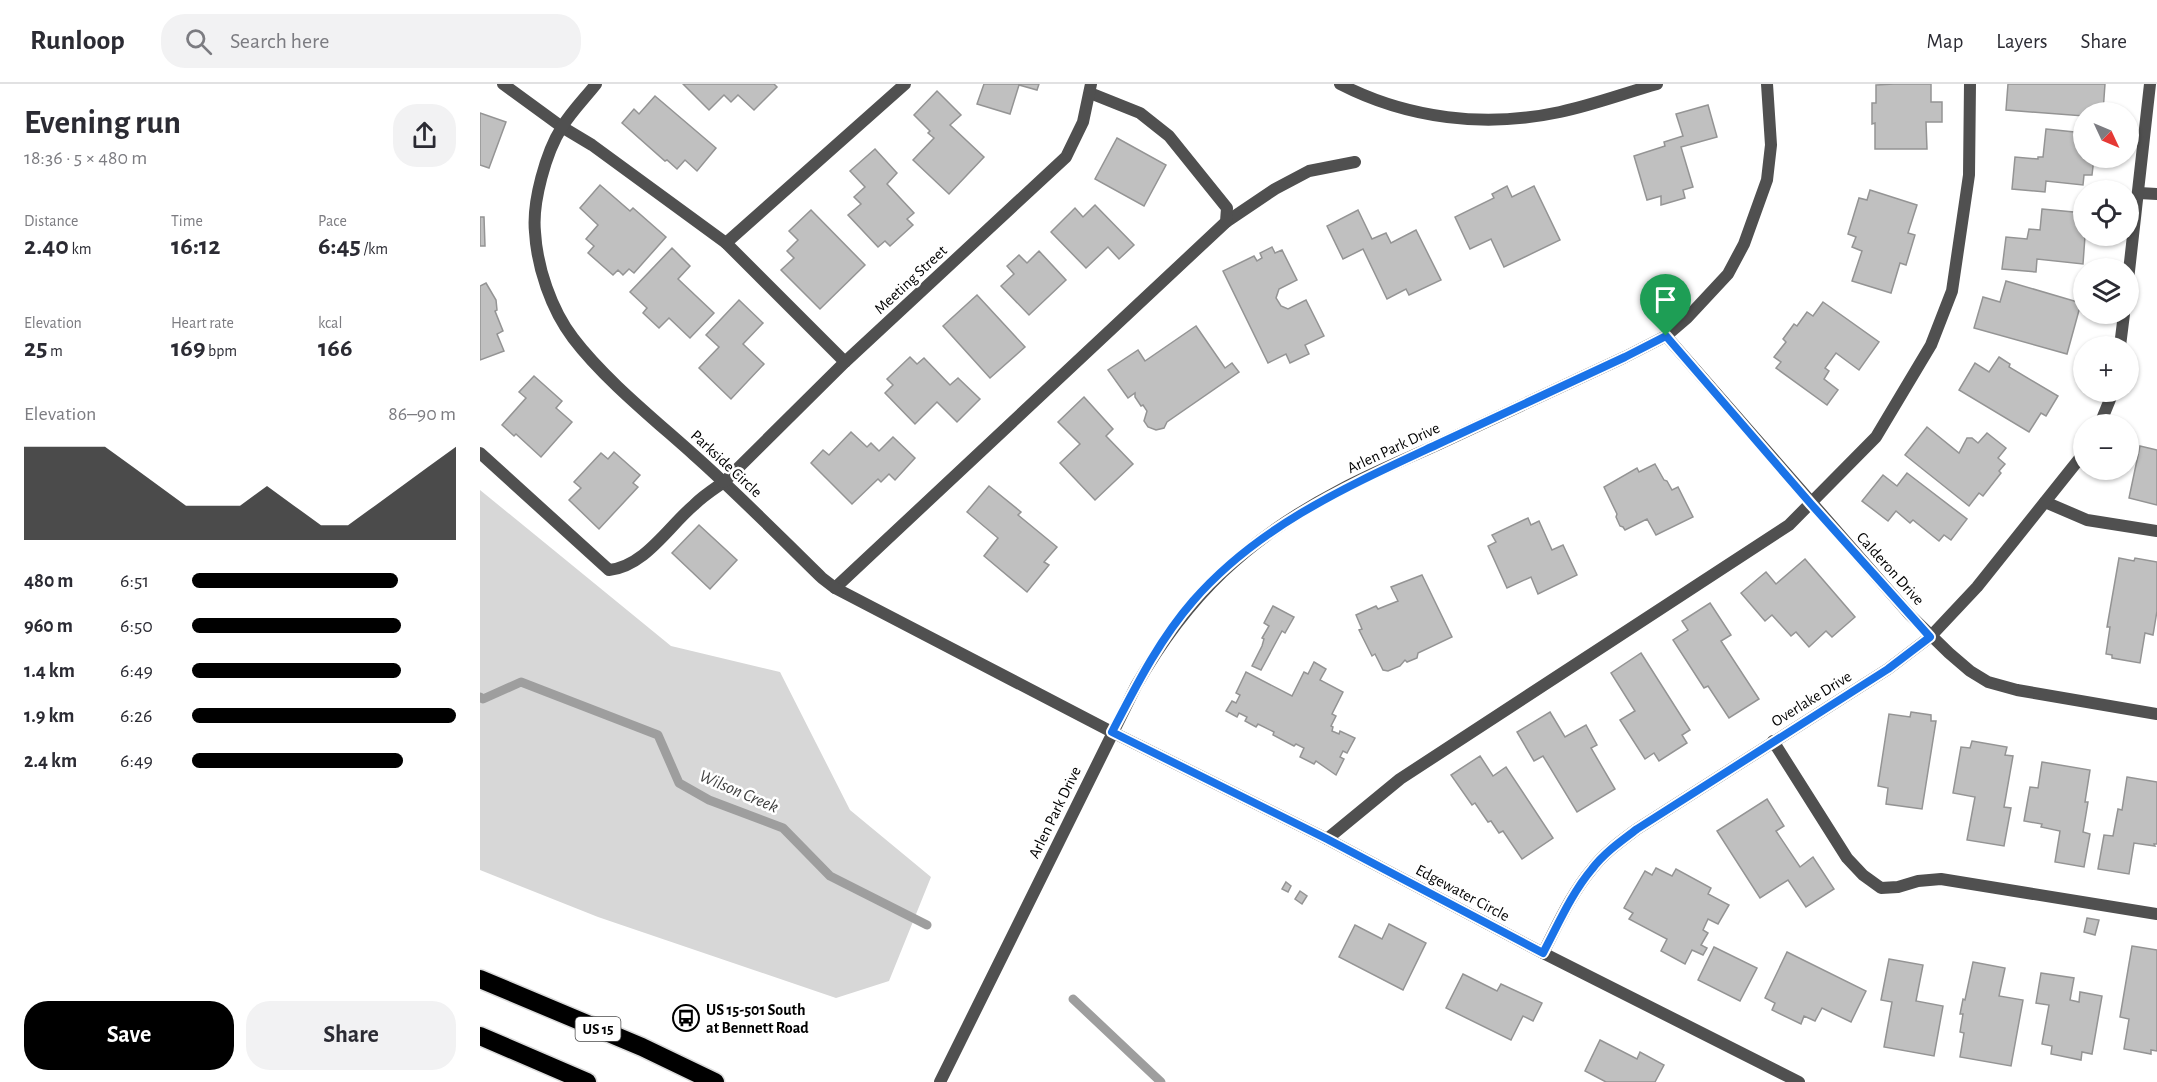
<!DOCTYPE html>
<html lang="en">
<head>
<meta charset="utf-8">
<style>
	:root { --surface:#fff; --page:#f2f2f3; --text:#2b2b33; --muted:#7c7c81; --line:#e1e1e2; --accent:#000 }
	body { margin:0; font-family:"Alegreya Sans",sans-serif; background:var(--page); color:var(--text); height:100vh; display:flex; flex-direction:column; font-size:22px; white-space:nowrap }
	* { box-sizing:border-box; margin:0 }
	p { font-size:20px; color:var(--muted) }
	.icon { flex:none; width:33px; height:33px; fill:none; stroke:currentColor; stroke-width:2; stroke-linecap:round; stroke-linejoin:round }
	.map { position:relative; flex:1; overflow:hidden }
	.side { display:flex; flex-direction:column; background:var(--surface); width:480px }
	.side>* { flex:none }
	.needle { width:39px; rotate:134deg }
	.buttons { position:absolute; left:1593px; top:18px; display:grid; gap:12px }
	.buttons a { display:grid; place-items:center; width:66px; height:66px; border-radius:50%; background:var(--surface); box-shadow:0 2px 4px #0004; font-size:30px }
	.pin { position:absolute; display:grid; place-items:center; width:51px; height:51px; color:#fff; margin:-62px -26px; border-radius:50% 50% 50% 0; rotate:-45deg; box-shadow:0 0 6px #0007 }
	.pin .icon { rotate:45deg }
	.round { display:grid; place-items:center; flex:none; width:63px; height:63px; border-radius:24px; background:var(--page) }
	.headline { display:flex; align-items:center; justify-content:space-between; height:102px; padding:0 24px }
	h1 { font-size:33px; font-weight:700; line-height:45px }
	.figures { display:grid; grid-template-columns:repeat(3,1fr); gap:9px; height:102px; padding:6px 24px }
	.figures div { display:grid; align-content:center }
	.figures b { font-size:26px; font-weight:700 }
	.figures small { font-size:16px; font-weight:400 }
	.figures p { font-size:16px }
	.chart { height:168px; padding:12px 24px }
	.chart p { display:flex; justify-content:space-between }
	.chart svg { width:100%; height:108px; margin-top:6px; fill:var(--accent); opacity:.7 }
	.button { display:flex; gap:12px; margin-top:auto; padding:12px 24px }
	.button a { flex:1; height:69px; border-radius:24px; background:var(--accent); color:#fff; font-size:24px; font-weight:700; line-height:69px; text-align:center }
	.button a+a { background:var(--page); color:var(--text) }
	ul { padding:0 24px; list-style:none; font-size:20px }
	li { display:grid; grid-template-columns:96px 72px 1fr; align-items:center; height:45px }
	li i { height:15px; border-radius:8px; background:var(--accent) }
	header { display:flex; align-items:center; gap:36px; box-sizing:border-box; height:84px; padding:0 30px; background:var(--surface); border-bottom:2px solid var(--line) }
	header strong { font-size:28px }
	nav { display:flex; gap:33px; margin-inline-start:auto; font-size:21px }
	.search { width:420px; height:54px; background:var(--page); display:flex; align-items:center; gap:15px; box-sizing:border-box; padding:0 21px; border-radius:24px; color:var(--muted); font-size:22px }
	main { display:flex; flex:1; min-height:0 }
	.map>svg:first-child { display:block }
	.green { fill:#d7d7d7 }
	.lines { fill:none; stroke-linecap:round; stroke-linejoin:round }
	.stream { stroke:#9e9e9e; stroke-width:9 }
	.building { fill:#c0c0c0; stroke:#949494; stroke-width:1.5 }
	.highway-casing { stroke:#dbdbdb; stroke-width:21 }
	.lane { stroke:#505050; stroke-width:12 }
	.street { stroke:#505050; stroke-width:12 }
	.highway { stroke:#000; stroke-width:18 }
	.route-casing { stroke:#fff; stroke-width:12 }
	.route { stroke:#1a73e8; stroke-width:8 }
	.labels { text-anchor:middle; stroke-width:5; stroke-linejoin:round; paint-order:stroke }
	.shield { fill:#fff; stroke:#4c4c4c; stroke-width:1.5 }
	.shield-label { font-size:15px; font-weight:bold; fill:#000 }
	.street-label { font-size:16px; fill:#000; stroke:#fff }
	.poi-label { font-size:16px; font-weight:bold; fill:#000; stroke:#fff; text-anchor:start }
	.water-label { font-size:18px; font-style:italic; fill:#3f3f3f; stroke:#fff }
</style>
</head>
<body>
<header>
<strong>Runloop</strong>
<div class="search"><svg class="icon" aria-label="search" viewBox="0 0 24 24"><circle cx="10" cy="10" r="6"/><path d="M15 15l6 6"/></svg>Search here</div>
<nav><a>Map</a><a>Layers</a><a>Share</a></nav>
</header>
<main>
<section class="side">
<div class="headline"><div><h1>Evening run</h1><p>18:36 · 5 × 480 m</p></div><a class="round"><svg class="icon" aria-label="share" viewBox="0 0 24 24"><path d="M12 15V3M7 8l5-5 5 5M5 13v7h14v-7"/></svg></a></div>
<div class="figures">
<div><p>Distance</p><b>2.40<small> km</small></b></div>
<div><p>Time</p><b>16:12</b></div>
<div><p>Pace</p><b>6:45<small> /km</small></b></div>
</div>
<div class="figures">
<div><p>Elevation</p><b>25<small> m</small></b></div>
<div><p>Heart rate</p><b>169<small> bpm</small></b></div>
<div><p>kcal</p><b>166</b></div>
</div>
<div class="chart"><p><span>Elevation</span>86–90 m</p>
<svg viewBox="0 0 160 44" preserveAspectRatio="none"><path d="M0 44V6L10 6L20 6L30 6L40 14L50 22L60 30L70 30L80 30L90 22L100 30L110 38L120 38L130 30L140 22L150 14L160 6V44z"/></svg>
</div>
<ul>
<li><b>480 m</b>6:51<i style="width:78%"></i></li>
<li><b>960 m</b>6:50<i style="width:79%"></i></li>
<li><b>1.4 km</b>6:49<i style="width:79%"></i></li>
<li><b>1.9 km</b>6:26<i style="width:100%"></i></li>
<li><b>2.4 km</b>6:49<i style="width:80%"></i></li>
</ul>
<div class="button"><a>Save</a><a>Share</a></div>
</section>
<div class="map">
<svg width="1677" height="998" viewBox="0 0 1677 998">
	<rect width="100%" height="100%" fill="#fff"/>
	<path class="green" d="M0,406L191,562L300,588L370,726L451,793L409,897L356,914L118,833L0,786Z"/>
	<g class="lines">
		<g class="stream">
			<path d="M0,613L3,615L41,598L178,651L199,699L229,716L303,744L350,792L447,841"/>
			<path d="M593,915L681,998"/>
		</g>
	</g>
	<g class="building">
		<path d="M203,0H294L297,3L274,26L258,11L251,18L244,11L229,26Z"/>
		<path d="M504,0H559L557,6L539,1L530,30L497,20Z"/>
		<path d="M1414,0H1451V18H1462V38H1446L1447,65H1395V39L1392,40V19H1396V1Z"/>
		<path d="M1528,0H1625L1623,28H1604V32L1526,26Z"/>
		<path d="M457,7L481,31L470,41L504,73L469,110L433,76L454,54L448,49L450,47L434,31Z"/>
		<path d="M175,12L236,64L217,87L205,76L197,85L187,76L185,77L142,39L154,25L159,30Z"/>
		<path d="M1228,21L1237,53L1201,63L1213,103L1203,106L1205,114L1181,121V112L1167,116L1154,72L1185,62L1184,58L1203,52L1196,30Z"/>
		<path d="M0,29L26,38L9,84L0,81Z"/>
		<path d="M1566,45L1604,49V74H1614L1612,91H1604L1603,101L1566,97L1565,108L1532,105L1535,73L1558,75V73H1563Z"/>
		<path d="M637,54L686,81L664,122L615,95Z"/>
		<path d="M395,65L417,89L407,100L434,129L427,135L433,141L410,162L405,157L398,163L368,131L381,120L374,113L385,103L370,87Z"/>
		<path d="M120,101L150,127L153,124L186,153L154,189L149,185L143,191L138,186L133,191L108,169L114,162L106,155L118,141L100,124Z"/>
		<path d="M1027,102L1032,113L1054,102L1080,156L1024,183L1011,155L990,165L975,133L1014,114L1012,110Z"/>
		<path d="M1390,106L1437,121L1428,149L1435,151L1426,181L1420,179L1411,209L1372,197L1382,167L1372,163L1376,153L1368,150L1379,114L1387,116Z"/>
		<path d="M615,121L654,161L639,175L628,163L606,184L571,148L595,124L603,133Z"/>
		<path d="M1562,125L1604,129V152H1605L1603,180L1557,175L1556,188L1522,185L1526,153L1547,155L1549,145L1560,146Z"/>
		<path d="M331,126L385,181L340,225L301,186L314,174L307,167L318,156L309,147Z"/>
		<path d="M878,126L892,155L906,149L911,159L936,146L961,196L929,211L926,205L907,215L883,165L863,175L847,142Z"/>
		<path d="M0,133H4L5,162H0Z"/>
		<path d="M792,163L795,169L802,166L817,196L799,205L796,214L801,222L808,225L826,216L844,252L825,261L829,270L810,279L806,270L788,279L743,187L774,172L777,177L782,174L780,169Z"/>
		<path d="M192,164L210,182L198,195L234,229L210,254L189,234L179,244L163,229L167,224L150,208Z"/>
		<path d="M559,167L586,196L549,231L521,202L534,190L527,182L539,171L547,179Z"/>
		<path d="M1526,197L1601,219L1587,270L1494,244L1503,213L1520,218Z"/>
		<path d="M6,199L16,216L17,226L15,227L23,247L17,250L24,267L0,276V202Z"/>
		<path d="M497,211L545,263L510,294L463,242Z"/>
		<path d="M259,216L283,239L263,260L284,280L251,315L219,284L239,263L226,251Z"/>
		<path d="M1343,218L1399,258L1379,286L1356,269L1345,284L1349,287L1344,295L1358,306L1347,321L1296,284L1301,278L1294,273L1306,258L1303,255L1314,240L1317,242L1327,228L1333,232Z"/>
		<path d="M716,242L745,284L752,279L759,288L687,338L684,344L676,346L668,343L664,337L667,327L663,321L661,322L655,313V309L648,314L628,286L658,266L665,277Z"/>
		<path d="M430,273L437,280L444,274L470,301L478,294L500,315L477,338L457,318L435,340L405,309L413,301L407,295Z"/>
		<path d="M1519,273L1530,280L1529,283L1578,312L1566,332L1561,329L1549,348L1479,306L1495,279L1509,288Z"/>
		<path d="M54,292L82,317L76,324L92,338L61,373L36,350L34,352L22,341L46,314L39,308Z"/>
		<path d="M604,313L633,345L626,352L653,380L615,416L580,379L600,360L578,338Z"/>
		<path d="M1447,343L1479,369L1487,354H1492L1498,359L1507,349L1526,364L1518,374L1525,380L1519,387L1521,389L1503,412L1499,409L1489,422L1425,371Z"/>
		<path d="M371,348L387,363L391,359L399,367L413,353L435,374L415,396L409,390L401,398L398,395L372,420L331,379L343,366L349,371Z"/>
		<path d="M1660,362L1677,366V421L1649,414Z"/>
		<path d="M134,368L160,391L153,399L158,403L119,445L89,416L101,404L94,398L121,369L128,375Z"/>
		<path d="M1175,380L1184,396L1187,397L1192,406L1198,403L1213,433L1176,451L1167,435L1145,446L1143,443L1140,442L1136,433L1137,430L1124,403L1157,384L1159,388Z"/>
		<path d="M1427,389L1487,435L1471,456L1464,451L1459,457L1433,436L1430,439L1416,427L1408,437L1382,417L1403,391L1417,402Z"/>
		<path d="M509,402L541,428L538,431L577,463L564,478L569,481L547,508L504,472L518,454L487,428Z"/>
		<path d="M1048,434L1051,441L1059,437L1072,466L1083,461L1097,491L1058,510L1051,493L1027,504L1008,462L1016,458L1012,451Z"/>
		<path d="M219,441L257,476L230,505L192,469Z"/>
		<path d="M1639,474L1654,477L1655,474L1677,478V527L1673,551L1665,549L1660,579L1632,574V571L1626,570L1630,543H1627Z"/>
		<path d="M1325,475L1375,533L1352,553L1346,547L1329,563L1316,548L1311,552L1292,531L1285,537L1261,509L1286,488L1296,500Z"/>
		<path d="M942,491L972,553L938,569L937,574L927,578L925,576L920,582L908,587L903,586L895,570L892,572L879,546L882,545L876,531L896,522L898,525L918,517L911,503Z"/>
		<path d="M1230,519L1251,551L1241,557L1279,615L1249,634L1228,602L1224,604L1193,556L1208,546L1202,537Z"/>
		<path d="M793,522L814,533L805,549L802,547L781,586L772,582L782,562L784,555L782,554L789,542L784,539Z"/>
		<path d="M1161,569L1210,646L1202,651L1207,659L1179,677L1174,669L1165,675L1140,636L1155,627L1131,589Z"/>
		<path d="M834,578L846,585L840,596L863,608L852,630L856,632L851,642L853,643L852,647L859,650L860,647L875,654L867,669L863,667L860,673L864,675L856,691L836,677L834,680L820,673L824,664L816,660L814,662L793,651L794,648L778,640L776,643L765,637L767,633L759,629L757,633L746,627L752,617L756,619L760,611L756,609L766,588L812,612L824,588L828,590Z"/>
		<path d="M1070,628L1085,653L1106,641L1117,661L1111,664L1135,705L1097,728L1063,672L1054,677L1037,648Z"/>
		<path d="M1431,628L1451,631V637H1456L1442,725L1406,720L1408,704L1398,702L1409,630L1430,633Z"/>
		<path d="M1492,657L1527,663L1525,671L1533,672L1524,723L1531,724L1524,762L1487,756L1495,713L1473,709L1481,663L1490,664Z"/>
		<path d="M1000,672L1013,692L1026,683L1073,754L1042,775L1023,747L1019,749L1011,737L1008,738L995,719L992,721L971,691Z"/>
		<path d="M1562,678L1610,686L1605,718H1608L1603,748L1610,750L1604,783L1575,778L1580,747L1561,743L1562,740L1544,737L1550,703L1558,704Z"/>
		<path d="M1647,693L1677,698V760H1674L1675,762L1654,759L1649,790L1618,785L1624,751L1633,752L1638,725L1642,726Z"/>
		<path d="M1287,715L1304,742L1296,747L1320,783L1333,773L1354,805L1326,823L1308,796L1280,814L1237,747Z"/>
		<path d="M1176,784L1192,792L1196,785L1231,804L1228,810L1249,821L1238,840L1228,835L1223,846L1228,849L1221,861L1227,864L1223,871L1212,866L1205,880L1181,867L1187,855L1149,835L1153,829L1144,824L1165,787L1172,791Z"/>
		<path d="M806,798L811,802L808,808L802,805Z"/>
		<path d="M820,807L827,812L822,820L815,815Z"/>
		<path d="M1607,834L1619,836L1615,851L1604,848Z"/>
		<path d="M909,840L946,859L923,906L859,873L875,841L902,855Z"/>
		<path d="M1652,862L1677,866V967L1671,966V970L1644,965L1649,935L1640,933Z"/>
		<path d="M1234,863L1277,884L1260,917L1218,896Z"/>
		<path d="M1307,868L1386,907L1371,938L1342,924L1335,937L1324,932L1321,940L1292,926L1295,919L1285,914Z"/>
		<path d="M1409,875L1443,881L1436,917L1463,922L1454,972L1404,963L1412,918L1401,916Z"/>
		<path d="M1493,878L1525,884L1519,912L1543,916L1531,982L1480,973L1484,949L1480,948L1483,930H1480L1483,915L1485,916Z"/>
		<path d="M1561,889L1594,894L1590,916L1599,918L1600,908L1622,912L1612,970L1602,968L1601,976L1571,970L1572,962L1562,960L1569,921L1556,919Z"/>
		<path d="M983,890L1017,907L1021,900L1062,919L1053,937L1043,932L1031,956L966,924Z"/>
		<path d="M1120,956L1157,975L1160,968L1184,981L1175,998H1126L1105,987Z"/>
	</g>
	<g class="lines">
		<defs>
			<g id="highway">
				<path d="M0,895L162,963L235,998"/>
				<path d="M0,952L107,998"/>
			</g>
		</defs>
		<use href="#highway" class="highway-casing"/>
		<g class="lane">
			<path d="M23,0L82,43L112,61L246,159L365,278"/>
			<path d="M860,0C928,35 1005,44 1080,28C1113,21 1145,9 1177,0"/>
			<path d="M1659,109L1677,110"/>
			<path d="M746,138L795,105L829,87L875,78"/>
			<path d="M246,159L425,0"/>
			<path d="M0,369L129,486C165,482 188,443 214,421C223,412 234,405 244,398"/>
			<path d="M1565,418L1607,436L1677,447"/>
			<path d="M355,504L746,138L747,124L689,52L660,29L610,9"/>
			<path d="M1293,657L1367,774L1383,791L1401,804L1418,803L1438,797L1461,795L1677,830"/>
			<path d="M847,755L920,695L1309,441L1396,353L1451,261L1472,207L1489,91L1490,0"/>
		</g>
		<g class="street">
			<path d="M116,0C105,14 91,28 82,43C66,68 52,118 55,148C57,183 71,225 93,254C124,295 175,336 214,371C258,410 300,453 342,494L355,504L632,648L847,755L1063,869L1319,998"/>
			<path d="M1648,196L1670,0"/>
			<path d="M1186,252L1430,531L1469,569L1490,587L1508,598L1537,606L1677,630"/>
			<path d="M1640,262L1644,230"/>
			<path d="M1620,340L1633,308"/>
			<path d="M244,398L365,278L586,73L603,38L611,0"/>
			<path d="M1063,869C1078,840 1091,810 1112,785C1124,769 1141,757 1157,745L1408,585L1450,553L1497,503L1604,369"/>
			<path d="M460,998L656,602C707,512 768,454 860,406C892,389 926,375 959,360C1021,331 1083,302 1145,273L1186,252L1207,234L1248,190L1264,160L1287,96L1291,61L1287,0"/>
		</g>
		<use href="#highway" class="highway"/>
	</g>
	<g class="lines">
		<defs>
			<path id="route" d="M1186,252L1331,420L1450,553L1408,585L1157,745C1141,757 1124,769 1112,785C1091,810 1078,841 1063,869L847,755L632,648C656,602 679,556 713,517C778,442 868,402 956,361C1019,332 1082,302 1145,273Z"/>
		</defs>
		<use href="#route" class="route-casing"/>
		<use href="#route" class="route"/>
	</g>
	<defs>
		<symbol id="bus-ring" viewBox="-11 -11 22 22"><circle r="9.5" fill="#fff" stroke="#000" stroke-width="1.5"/><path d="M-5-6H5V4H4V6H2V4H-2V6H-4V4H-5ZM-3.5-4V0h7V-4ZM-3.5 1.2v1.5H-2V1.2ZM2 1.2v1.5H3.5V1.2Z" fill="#000"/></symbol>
	</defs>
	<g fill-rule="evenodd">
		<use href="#bus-ring" x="191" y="919" width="30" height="30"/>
	</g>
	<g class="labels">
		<rect class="shield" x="95.5" y="933" width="45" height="24" rx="4.5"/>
		<g class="shield-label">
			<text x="118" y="950">US 15</text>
		</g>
		<g class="street-label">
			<text transform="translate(430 195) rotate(-43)" y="6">Meeting Street</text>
			<text transform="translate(913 363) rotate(-25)" y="6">Arlen Park Drive</text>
			<text transform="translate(247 379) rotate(43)" y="6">Parkside Circle</text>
			<text transform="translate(1411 484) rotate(48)" y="6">Calderon Drive</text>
			<text transform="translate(1331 614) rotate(-32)" y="6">Overlake Drive</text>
			<text transform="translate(574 728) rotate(-64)" y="6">Arlen Park Drive</text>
			<text transform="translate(983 808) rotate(28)" y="6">Edgewater Circle</text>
		</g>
		<g class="poi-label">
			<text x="226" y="931">US 15-501 South<tspan x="226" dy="18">at Bennett Road</tspan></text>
		</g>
		<g class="water-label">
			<text transform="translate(259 707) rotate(23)" y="6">Wilson Creek</text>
		</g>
	</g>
</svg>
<div class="buttons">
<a><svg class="needle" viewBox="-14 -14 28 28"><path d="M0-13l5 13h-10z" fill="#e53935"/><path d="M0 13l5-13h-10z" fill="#7c7c81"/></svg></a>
<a><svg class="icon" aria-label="locate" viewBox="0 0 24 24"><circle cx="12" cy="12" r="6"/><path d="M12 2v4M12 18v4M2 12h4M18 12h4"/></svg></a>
<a><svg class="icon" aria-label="layers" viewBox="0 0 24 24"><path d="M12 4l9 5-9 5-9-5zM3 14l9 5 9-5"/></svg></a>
<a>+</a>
<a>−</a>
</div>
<div class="pin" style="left:1186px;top:252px;background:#1e9e55"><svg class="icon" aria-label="arrive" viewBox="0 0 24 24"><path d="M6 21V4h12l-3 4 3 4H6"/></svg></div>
</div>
</main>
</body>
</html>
